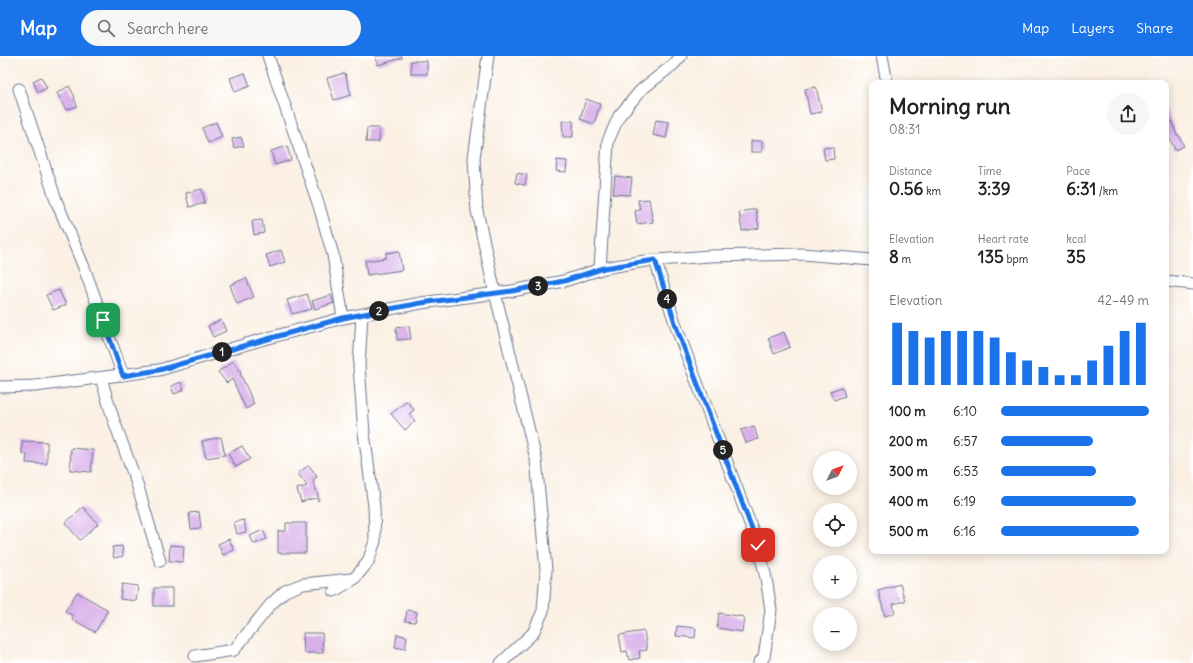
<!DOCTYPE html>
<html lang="en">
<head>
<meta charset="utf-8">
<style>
	:root { --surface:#fff; --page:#f6f6f6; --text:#202124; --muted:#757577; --accent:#1a73e8 }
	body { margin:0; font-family:Delius,sans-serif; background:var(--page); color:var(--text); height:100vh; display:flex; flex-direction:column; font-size:15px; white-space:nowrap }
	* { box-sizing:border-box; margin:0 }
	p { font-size:13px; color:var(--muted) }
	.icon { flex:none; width:22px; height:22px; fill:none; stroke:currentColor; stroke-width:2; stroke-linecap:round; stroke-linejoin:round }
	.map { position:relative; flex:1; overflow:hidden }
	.sheet { position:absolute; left:869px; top:24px; width:300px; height:474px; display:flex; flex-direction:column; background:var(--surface); border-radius:8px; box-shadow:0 2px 10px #0003 }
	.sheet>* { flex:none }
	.needle { width:26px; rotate:48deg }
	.fabs { position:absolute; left:813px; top:395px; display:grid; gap:8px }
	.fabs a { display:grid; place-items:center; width:44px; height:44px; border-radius:50%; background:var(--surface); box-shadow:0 2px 10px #0003; font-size:20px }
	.pin { position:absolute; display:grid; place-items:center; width:34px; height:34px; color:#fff; margin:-17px; border-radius:8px; box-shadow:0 2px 6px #0006 }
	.km { position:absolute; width:20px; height:20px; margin:-10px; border-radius:50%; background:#222; color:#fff; font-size:11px; line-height:20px; text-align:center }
	.round { display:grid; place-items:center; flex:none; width:42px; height:42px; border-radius:21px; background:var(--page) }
	.head { display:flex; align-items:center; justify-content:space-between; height:68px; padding:0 20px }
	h1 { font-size:22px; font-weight:700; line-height:30px }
	.metrics { display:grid; grid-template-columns:repeat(3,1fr); gap:6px; height:68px; padding:4px 20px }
	.metrics div { display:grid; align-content:center }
	.metrics b { font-size:17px; font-weight:700 }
	.metrics small { font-size:11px; font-weight:400 }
	.metrics p { font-size:11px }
	.chart { height:112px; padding:8px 20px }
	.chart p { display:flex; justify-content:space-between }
	.chart svg { width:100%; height:72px; margin-top:4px; stroke:var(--accent); stroke-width:6 }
	ul { padding:0 20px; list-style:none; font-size:13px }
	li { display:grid; grid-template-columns:64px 48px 1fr; align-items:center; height:30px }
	li i { height:10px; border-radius:5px; background:var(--accent) }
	header { display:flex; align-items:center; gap:24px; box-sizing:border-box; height:56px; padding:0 20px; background:var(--accent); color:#fff }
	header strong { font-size:19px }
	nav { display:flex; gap:22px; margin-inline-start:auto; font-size:14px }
	.search { width:280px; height:36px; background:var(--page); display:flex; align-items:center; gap:10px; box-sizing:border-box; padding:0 14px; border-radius:22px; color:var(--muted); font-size:15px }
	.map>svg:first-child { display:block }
	.building { fill:#d8afe9 }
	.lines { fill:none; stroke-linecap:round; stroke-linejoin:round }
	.minor-casing { stroke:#69738d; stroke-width:13 }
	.minor { stroke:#fff; stroke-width:11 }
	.route-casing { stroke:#fff; stroke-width:8 }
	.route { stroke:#1a73e8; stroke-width:5 }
</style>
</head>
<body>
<header>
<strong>Map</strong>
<div class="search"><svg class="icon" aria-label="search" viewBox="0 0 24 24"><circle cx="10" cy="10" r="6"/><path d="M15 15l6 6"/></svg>Search here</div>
<nav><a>Map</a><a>Layers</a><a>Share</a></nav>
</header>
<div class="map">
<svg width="1193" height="607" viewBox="0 0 1193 607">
	<rect width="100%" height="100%" fill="#fff"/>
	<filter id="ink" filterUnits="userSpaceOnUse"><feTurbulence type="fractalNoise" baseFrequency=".025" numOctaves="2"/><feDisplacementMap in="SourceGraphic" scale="8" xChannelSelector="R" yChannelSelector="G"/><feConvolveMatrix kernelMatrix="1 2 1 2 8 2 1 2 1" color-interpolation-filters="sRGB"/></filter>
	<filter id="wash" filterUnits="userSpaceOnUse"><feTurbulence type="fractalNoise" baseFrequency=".012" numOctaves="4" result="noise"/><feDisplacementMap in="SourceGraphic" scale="16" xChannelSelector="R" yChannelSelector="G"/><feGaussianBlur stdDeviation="0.9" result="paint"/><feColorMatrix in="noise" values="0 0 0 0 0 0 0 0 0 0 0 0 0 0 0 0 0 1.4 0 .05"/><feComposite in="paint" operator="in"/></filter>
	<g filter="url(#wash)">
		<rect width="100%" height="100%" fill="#fbf0e3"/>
		<g id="blocks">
			<g class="building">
				<path d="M375,0H402V2L378,9Z"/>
				<rect x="411" y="5" width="16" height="13"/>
				<path d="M245,17L250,30L235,36L230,22Z"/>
				<path d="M345,17L351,39L334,44L327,22Z"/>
				<path d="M41,21L47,32L38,36L33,25Z"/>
				<path d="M69,30L75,41L74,42L77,50L66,54L57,37Z"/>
				<path d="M816,31L822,56L810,58L805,33Z"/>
				<path d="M586,43L600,48L594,68L580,63Z"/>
				<path d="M1166,53L1177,79L1178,78L1184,90L1175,94L1166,74Z"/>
				<path d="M656,64L669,66L666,82L653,79Z"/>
				<path d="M562,65H573V81H563Z"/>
				<path d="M216,66L222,81L208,87L202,72Z"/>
				<path d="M367,72H379V86H366Z"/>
				<path d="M241,81L244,90L234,92L232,83Z"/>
				<rect x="751" y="85" width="11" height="11"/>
				<path d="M287,90L291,104L275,109L271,95Z"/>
				<path d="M833,91L834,103L825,104L823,92Z"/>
				<path d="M557,104L567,105L566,116L556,115Z"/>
				<path d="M517,117L527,119L525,129L515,127Z"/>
				<path d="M615,120L632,122L630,139L613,138Z"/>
				<path d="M202,133L205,147L189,151L186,137Z"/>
				<path d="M649,143L653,166L637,168L635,155L640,154L638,144Z"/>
				<path d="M756,153L759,172L742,175L739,156Z"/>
				<path d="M262,164L264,177L254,179L252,165Z"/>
				<path d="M281,194L285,206L270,211L266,199Z"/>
				<path d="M399,195L402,214L367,219L365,205L386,202V197Z"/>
				<path d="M246,222L254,241L237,248L230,229Z"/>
				<path d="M59,234L66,249L53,254L46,239Z"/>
				<path d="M307,238L312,253L292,258L287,244Z"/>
				<path d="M331,239L334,247L315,253L312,245Z"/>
				<path d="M221,264L226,275L213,281L208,270Z"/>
				<path d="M409,270L411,283L397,284L396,272Z"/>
				<path d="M784,276L790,291L774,298L768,282Z"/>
				<path d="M233,305L241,316L240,317L254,348L246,353L232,323L227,327L218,316Z"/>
				<path d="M181,326L184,334L174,338L171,330Z"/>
				<path d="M842,331L845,340L834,344L830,335Z"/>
				<path d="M407,345L414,354L409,358L415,365L405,374L391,358Z"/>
				<path d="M754,370L758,383L746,387L741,374Z"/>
				<path d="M221,381L225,399L206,402L202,385Z"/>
				<path d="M22,385L47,386V408L26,407L27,398H22Z"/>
				<path d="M242,390L250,403L236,411L228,398Z"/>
				<path d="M71,392L93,394L91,416L70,414Z"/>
				<path d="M309,409L317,421L313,424L319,444L318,445L315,442L301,446L297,433L307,430L298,417Z"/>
				<path d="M83,451L98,468L80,484L65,467Z"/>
				<path d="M199,456L201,472L191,473L189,457Z"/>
				<path d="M244,464L246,476L237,478L234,466Z"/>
				<path d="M286,467H306V497H278V475H286Z"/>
				<path d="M263,474L267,483L254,488L250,480Z"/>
				<path d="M229,483L234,494L223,499L218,488Z"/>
				<path d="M170,489L184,490L183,506L169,505Z"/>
				<path d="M122,490L123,500L114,502L112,491Z"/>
				<path d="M122,528L138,530L136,545L120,543Z"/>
				<path d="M900,528L905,545L893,548L895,557L885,560L878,534Z"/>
				<rect x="154" y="532" width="18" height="18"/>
				<path d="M77,536L108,554L95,576L72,563L73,560L65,555Z"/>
				<path d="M407,554L417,556L415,566L405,565Z"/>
				<path d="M719,557L744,561L742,576L717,572Z"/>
				<path d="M677,570L696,572L695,582L676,580Z"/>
				<path d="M644,575L647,594L639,595L640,602L629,604L627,595L622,596L619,579Z"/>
				<path d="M303,577H322L323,597H304Z"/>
				<path d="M397,578L407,581L405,593L395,591Z"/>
			</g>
		</g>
	</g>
	<g filter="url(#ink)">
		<use href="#blocks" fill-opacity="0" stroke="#69738d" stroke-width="1"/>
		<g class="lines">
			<defs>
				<g id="minor">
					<path d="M268,0L319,150L333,199L343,262"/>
					<path d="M488,0L474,102L477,155L495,237L536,403L546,514L543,555L533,577L501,607"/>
					<path d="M882,0L887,27"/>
					<path d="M19,33L56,144L83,209L123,319"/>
					<path d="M655,204L677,273L758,489L766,522L771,554L764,601L759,607"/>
					<path d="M600,213L608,85L619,60L641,34L674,8L681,0"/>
					<path d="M1166,225L1193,228"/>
					<path d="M101,322L113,362L137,428L160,505"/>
					<path d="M0,331L35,330L159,314L257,285L343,262L421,247L512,235L564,225L604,212L645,205L709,200L803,198L872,204"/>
					<path d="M334,535L354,523L368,506L375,485L374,450L364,377L359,310L362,259"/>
					<path d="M195,600L234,594L271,548L285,535L303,528L351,523"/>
				</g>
			</defs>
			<use href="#minor" class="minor-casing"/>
			<use href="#minor" class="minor"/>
		</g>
	</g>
	<g class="lines" filter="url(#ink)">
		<defs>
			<path id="route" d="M103,264L123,320L159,314L257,286L343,262L421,247L512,235L564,225L604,212L655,204L677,273L758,489"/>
		</defs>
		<use href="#route" class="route-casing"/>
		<use href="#route" class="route"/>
	</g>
</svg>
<div class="fabs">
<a><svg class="needle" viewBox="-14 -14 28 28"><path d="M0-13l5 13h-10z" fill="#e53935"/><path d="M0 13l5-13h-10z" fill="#757577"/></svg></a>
<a><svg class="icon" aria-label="locate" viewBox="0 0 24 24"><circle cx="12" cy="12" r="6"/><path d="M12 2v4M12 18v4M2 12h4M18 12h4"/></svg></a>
<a>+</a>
<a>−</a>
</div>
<div class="pin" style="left:103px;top:264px;background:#1e9e55"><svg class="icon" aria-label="arrive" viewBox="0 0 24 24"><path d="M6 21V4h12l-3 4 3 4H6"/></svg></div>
<div class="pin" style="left:758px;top:489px;background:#d93025"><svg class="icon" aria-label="check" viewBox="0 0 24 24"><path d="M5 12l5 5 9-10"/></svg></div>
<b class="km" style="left:222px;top:296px">1</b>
<b class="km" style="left:379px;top:255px">2</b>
<b class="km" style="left:538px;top:230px">3</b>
<b class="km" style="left:667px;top:243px">4</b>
<b class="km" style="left:723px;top:394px">5</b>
<section class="sheet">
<div class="head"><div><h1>Morning run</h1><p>08:31</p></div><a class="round"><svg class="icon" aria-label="share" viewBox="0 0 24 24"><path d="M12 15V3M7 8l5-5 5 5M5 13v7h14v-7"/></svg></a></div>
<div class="metrics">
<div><p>Distance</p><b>0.56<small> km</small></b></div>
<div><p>Time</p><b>3:39</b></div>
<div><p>Pace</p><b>6:31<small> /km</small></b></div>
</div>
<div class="metrics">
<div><p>Elevation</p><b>8<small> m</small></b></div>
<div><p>Heart rate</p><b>135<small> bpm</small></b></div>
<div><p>kcal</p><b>35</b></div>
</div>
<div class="chart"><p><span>Elevation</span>42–49 m</p>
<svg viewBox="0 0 160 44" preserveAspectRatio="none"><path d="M5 44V6M15 44V11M25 44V15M35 44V11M45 44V11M55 44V11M65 44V15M75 44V24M85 44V29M95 44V33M105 44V38M115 44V38M125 44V29M135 44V20M145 44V11M155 44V6"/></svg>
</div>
<ul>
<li><b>100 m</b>6:10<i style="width:100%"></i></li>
<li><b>200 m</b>6:57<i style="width:62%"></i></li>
<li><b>300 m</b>6:53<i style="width:64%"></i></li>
<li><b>400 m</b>6:19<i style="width:91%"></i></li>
<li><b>500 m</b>6:16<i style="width:93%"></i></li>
</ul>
</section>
</div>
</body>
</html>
